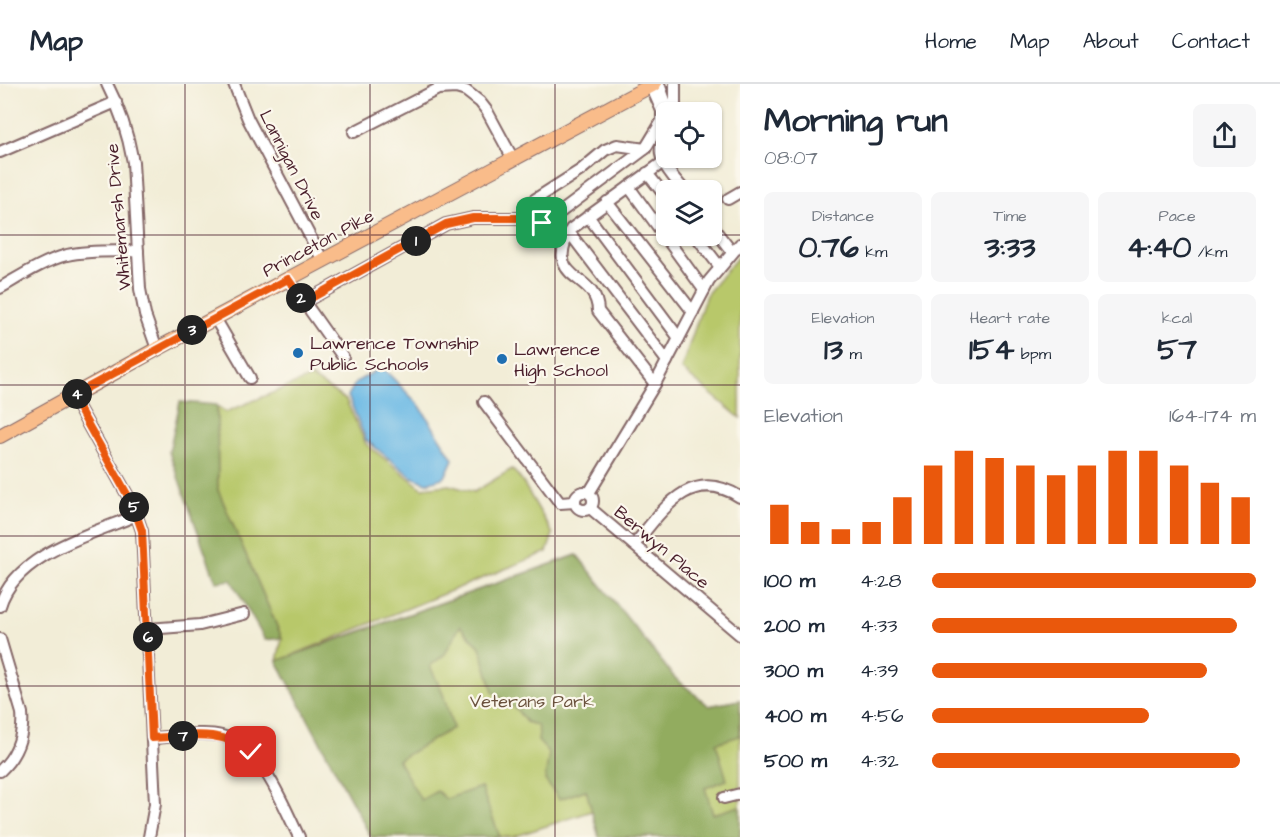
<!DOCTYPE html>
<html lang="en">
<head>
<meta charset="utf-8">
<style>
	:root { --surface:#fff; --page:#f6f6f7; --text:#1f2937; --muted:#747a83; --line:#e0e1e3; --accent:#ea580c }
	body { margin:0; font-family:"Architects Daughter",sans-serif; background:var(--page); color:var(--text); height:100vh; display:flex; flex-direction:column; font-size:22px; white-space:nowrap }
	* { box-sizing:border-box; margin:0 }
	p { font-size:20px; color:var(--muted) }
	.icon { flex:none; width:33px; height:33px; fill:none; stroke:currentColor; stroke-width:2; stroke-linecap:round; stroke-linejoin:round }
	.map { position:relative; flex:1; overflow:hidden }
	.panel { display:flex; flex-direction:column; background:var(--surface); width:540px }
	.panel>* { flex:none }
	.tools { position:absolute; left:656px; top:18px; display:grid; gap:12px }
	.tools a { display:grid; place-items:center; width:66px; height:66px; border-radius:9px; background:var(--surface); box-shadow:0 2px 4px #0004; font-size:30px }
	.pin { position:absolute; display:grid; place-items:center; width:51px; height:51px; color:#fff; margin:-26px; border-radius:12px; box-shadow:0 3px 9px #0006 }
	.km { position:absolute; width:30px; height:30px; margin:-15px; border-radius:50%; background:#222; color:#fff; font-size:16px; line-height:30px; text-align:center }
	.round { display:grid; place-items:center; flex:none; width:63px; height:63px; border-radius:9px; background:var(--page) }
	.overview { display:flex; align-items:center; justify-content:space-between; height:102px; padding:0 24px }
	h1 { font-size:33px; font-weight:700; line-height:45px }
	.figures { display:grid; grid-template-columns:repeat(3,1fr); gap:9px; height:102px; padding:6px 24px }
	.figures div { display:grid; align-content:center; border-radius:9px; background:var(--page); text-align:center }
	.figures b { font-size:30px; font-weight:700 }
	.figures small { font-size:16px; font-weight:400 }
	.figures p { font-size:16px }
	.chart { height:168px; padding:12px 24px }
	.chart p { display:flex; justify-content:space-between }
	.chart svg { width:100%; height:108px; margin-top:6px; stroke:var(--accent); stroke-width:6 }
	ul { padding:0 24px; list-style:none; font-size:20px }
	li { display:grid; grid-template-columns:96px 72px 1fr; align-items:center; height:45px }
	li i { height:15px; border-radius:8px; background:var(--accent) }
	header { display:flex; align-items:center; gap:36px; box-sizing:border-box; height:84px; padding:0 30px; background:var(--surface); border-bottom:2px solid var(--line) }
	header strong { font-size:28px }
	nav { display:flex; gap:33px; margin-inline-start:auto; font-size:21px }
	main { display:flex; flex:1; min-height:0 }
	.map>svg:first-child { display:block }
	.green { fill:#b8c86b; stroke:#81744b; stroke-width:1.5 }
	.forest { fill:#92ac5f; stroke:#6e6645; stroke-width:1.5 }
	.water { fill:#69b8e4; stroke:#5a6c88; stroke-width:1.5 }
	.lines { fill:none; stroke-linecap:round; stroke-linejoin:round }
	.minor-casing { stroke:#856767; stroke-width:14 }
	.major-casing { stroke:#856767; stroke-width:16 }
	.minor { stroke:#fff; stroke-width:10 }
	.major { stroke:#f9bc8a; stroke-width:14 }
	.route-casing { stroke:#fff; stroke-width:12 }
	.route { stroke:#ea580c; stroke-width:8 }
	.grid { fill:none; stroke:#4a1f2b; stroke-width:1.5; stroke-opacity:0.55 }
	.poi-dot { fill:#1f6fb2; stroke:#fbf7ec; stroke-width:2 }
	.labels { text-anchor:middle; stroke-width:4.5; stroke-linejoin:round; paint-order:stroke }
	.street-label { font-size:18px; fill:#4a1f2b; stroke:#fbf7ec }
	.poi-label { font-size:18px; fill:#4a1f2b; stroke:#fbf7ec; text-anchor:start }
	.park-label { font-size:18px; fill:#6b523e; stroke:#fbf7ec }
</style>
</head>
<body>
<header>
<strong>Map</strong>
<nav><a>Home</a><a>Map</a><a>About</a><a>Contact</a></nav>
</header>
<main>
<div class="map">
<svg width="740" height="753" viewBox="0 0 740 753">
	<rect width="100%" height="100%" fill="#fbf7ec"/>
	<filter id="ink" filterUnits="userSpaceOnUse"><feTurbulence type="fractalNoise" baseFrequency=".0167" numOctaves="2"/><feDisplacementMap in="SourceGraphic" scale="12" xChannelSelector="R" yChannelSelector="G"/><feConvolveMatrix kernelMatrix="1 2 1 2 8 2 1 2 1" color-interpolation-filters="sRGB"/></filter>
	<filter id="wash" filterUnits="userSpaceOnUse"><feTurbulence type="fractalNoise" baseFrequency=".008" numOctaves="4" result="noise"/><feDisplacementMap in="SourceGraphic" scale="24" xChannelSelector="R" yChannelSelector="G"/><feGaussianBlur stdDeviation="1.35" result="paint"/><feColorMatrix in="noise" values="0 0 0 0 0 0 0 0 0 0 0 0 0 0 0 0 0 1.4 0 .05"/><feComposite in="paint" operator="in"/></filter>
	<g filter="url(#wash)">
		<rect width="100%" height="100%" fill="#f2edd7"/>
		<g class="green">
			<path d="M740,170V334L681,285L706,211Z"/>
			<path d="M311,293L346,316L366,360L422,404L449,401L474,408L512,385L521,395L553,450L547,468L295,570L577,471L674,593L709,622L740,616V753H599L592,727L513,753H371L277,577L282,554L218,406L217,322L226,328Z"/>
		</g>
		<g class="forest">
			<path d="M180,318L217,321L218,406L282,554L265,556L231,496L216,498L169,368Z"/>
			<path d="M577,471L674,593L709,622L740,616V652L716,659L727,696L705,704L713,730L740,722V753H599L586,706L559,715L545,696L549,669L538,657L539,648L537,641L526,638L517,626L493,608L480,563L460,542L445,570L430,582L443,610L453,644L398,676L421,716L437,707L446,715L481,703L500,753H371L277,577Z"/>
		</g>
		<path class="water" d="M382,283L420,322L453,375L445,393L427,399L412,393L366,356L348,312L356,298Z"/>
	</g>
	<g filter="url(#ink)">
		<g class="lines">
			<defs>
				<g id="minor">
					<path d="M107,0C120,25 128,50 133,78L140,205L145,231L157,265"/>
					<path d="M234,0L248,35L323,177"/>
					<path d="M659,0L667,22"/>
					<path d="M675,0V28"/>
					<path d="M354,48L438,5L456,4L466,7L480,18L487,27L513,75"/>
					<path d="M666,50C651,72 671,90 684,106"/>
					<path d="M0,68L116,18"/>
					<path d="M647,89L666,113"/>
					<path d="M629,103L704,206"/>
					<path d="M728,115L740,108"/>
					<path d="M607,118L693,228"/>
					<path d="M588,132L679,254"/>
					<path d="M525,134L531,118L581,86L605,66L617,61L645,65"/>
					<path d="M711,141L732,168"/>
					<path d="M569,148L667,277"/>
					<path d="M696,152L720,183"/>
					<path d="M288,195L343,273"/>
					<path d="M0,204C21,192 43,177 67,171C90,166 115,168 138,167"/>
					<path d="M304,218L446,140L473,134H525L542,139L562,127L645,65L662,37V27L651,2"/>
					<path d="M215,234L250,294"/>
					<path d="M655,300L598,227C597,187 542,199 571,145L662,79"/>
					<path d="M72,312L133,421L142,447L155,720L149,753"/>
					<path d="M484,318L560,419L575,418"/>
					<circle cx="584" cy="417" r="9"/>
					<path d="M589,409L655,300L709,197L740,160"/>
					<path d="M590,424L740,551"/>
					<path d="M634,461C662,427 690,381 740,413"/>
					<path d="M0,522C15,470 92,450 137,431"/>
					<path d="M148,545L200,541L244,530"/>
					<path d="M0,555L22,629C24,652 17,671 0,687"/>
					<path d="M152,654C174,653 201,647 222,652C262,662 282,719 299,753"/>
					<path d="M724,714L740,710"/>
				</g>
				<path id="major" d="M0,352L157,265L654,0"/>
			</defs>
			<use href="#minor" class="minor-casing"/>
			<use href="#major" class="major-casing"/>
			<use href="#minor" class="minor"/>
			<use href="#major" class="major"/>
		</g>
	</g>
	<g class="lines" filter="url(#ink)">
		<defs>
			<path id="route" d="M251,668C221,644 188,652 152,654L142,447L133,421L72,312L288,195L304,218L446,140L473,134H525L542,139"/>
		</defs>
		<use href="#route" class="route-casing"/>
		<use href="#route" class="route"/>
	</g>
	<path class="grid" d="M185,0V753M370,0V753M555,0V753M0,151H666M711,151H740M0,301H740M0,452H740M0,602H740"/>
	<g class="poi-dot">
		<circle cx="298" cy="269" r="6"/>
		<circle cx="502" cy="275" r="6"/>
	</g>
	<g class="labels">
		<g class="street-label">
			<text transform="translate(292 81) rotate(63)" y="6">Lannigan Drive</text>
			<text transform="translate(118 133) rotate(-95)" y="6">Whitemarsh Drive</text>
			<text transform="translate(318 159) rotate(-28)" y="6">Princeton Pike</text>
			<text transform="translate(662 463) rotate(40)" y="6">Berwyn Place</text>
		</g>
		<g class="poi-label">
			<text x="310" y="265">Lawrence Township<tspan x="310" dy="21">Public Schools</tspan></text>
			<text x="514" y="271">Lawrence<tspan x="514" dy="21">High School</tspan></text>
		</g>
		<g class="park-label">
			<text x="532" y="623">Veterans Park</text>
		</g>
	</g>
</svg>
<div class="tools">
<a><svg class="icon" aria-label="locate" viewBox="0 0 24 24"><circle cx="12" cy="12" r="6"/><path d="M12 2v4M12 18v4M2 12h4M18 12h4"/></svg></a>
<a><svg class="icon" aria-label="layers" viewBox="0 0 24 24"><path d="M12 4l9 5-9 5-9-5zM3 14l9 5 9-5"/></svg></a>
</div>
<div class="pin" style="left:542px;top:139px;background:#1e9e55"><svg class="icon" aria-label="arrive" viewBox="0 0 24 24"><path d="M6 21V4h12l-3 4 3 4H6"/></svg></div>
<div class="pin" style="left:251px;top:668px;background:#d93025"><svg class="icon" aria-label="check" viewBox="0 0 24 24"><path d="M5 12l5 5 9-10"/></svg></div>
<b class="km" style="left:416px;top:157px">1</b>
<b class="km" style="left:301px;top:214px">2</b>
<b class="km" style="left:192px;top:246px">3</b>
<b class="km" style="left:77px;top:310px">4</b>
<b class="km" style="left:134px;top:423px">5</b>
<b class="km" style="left:148px;top:553px">6</b>
<b class="km" style="left:183px;top:652px">7</b>
</div>
<section class="panel">
<div class="overview"><div><h1>Morning run</h1><p>08:07</p></div><a class="round"><svg class="icon" aria-label="share" viewBox="0 0 24 24"><path d="M12 15V3M7 8l5-5 5 5M5 13v7h14v-7"/></svg></a></div>
<div class="figures">
<div><p>Distance</p><b>0.76<small> km</small></b></div>
<div><p>Time</p><b>3:33</b></div>
<div><p>Pace</p><b>4:40<small> /km</small></b></div>
</div>
<div class="figures">
<div><p>Elevation</p><b>13<small> m</small></b></div>
<div><p>Heart rate</p><b>154<small> bpm</small></b></div>
<div><p>kcal</p><b>57</b></div>
</div>
<div class="chart"><p><span>Elevation</span>164–174 m</p>
<svg viewBox="0 0 160 44" preserveAspectRatio="none"><path d="M5 44V28M15 44V35M25 44V38M35 44V35M45 44V25M55 44V12M65 44V6M75 44V9M85 44V12M95 44V16M105 44V12M115 44V6M125 44V6M135 44V12M145 44V19M155 44V25"/></svg>
</div>
<ul>
<li><b>100 m</b>4:28<i style="width:100%"></i></li>
<li><b>200 m</b>4:33<i style="width:94%"></i></li>
<li><b>300 m</b>4:39<i style="width:85%"></i></li>
<li><b>400 m</b>4:56<i style="width:67%"></i></li>
<li><b>500 m</b>4:32<i style="width:95%"></i></li>
</ul>
</section>
</main>
</body>
</html>
